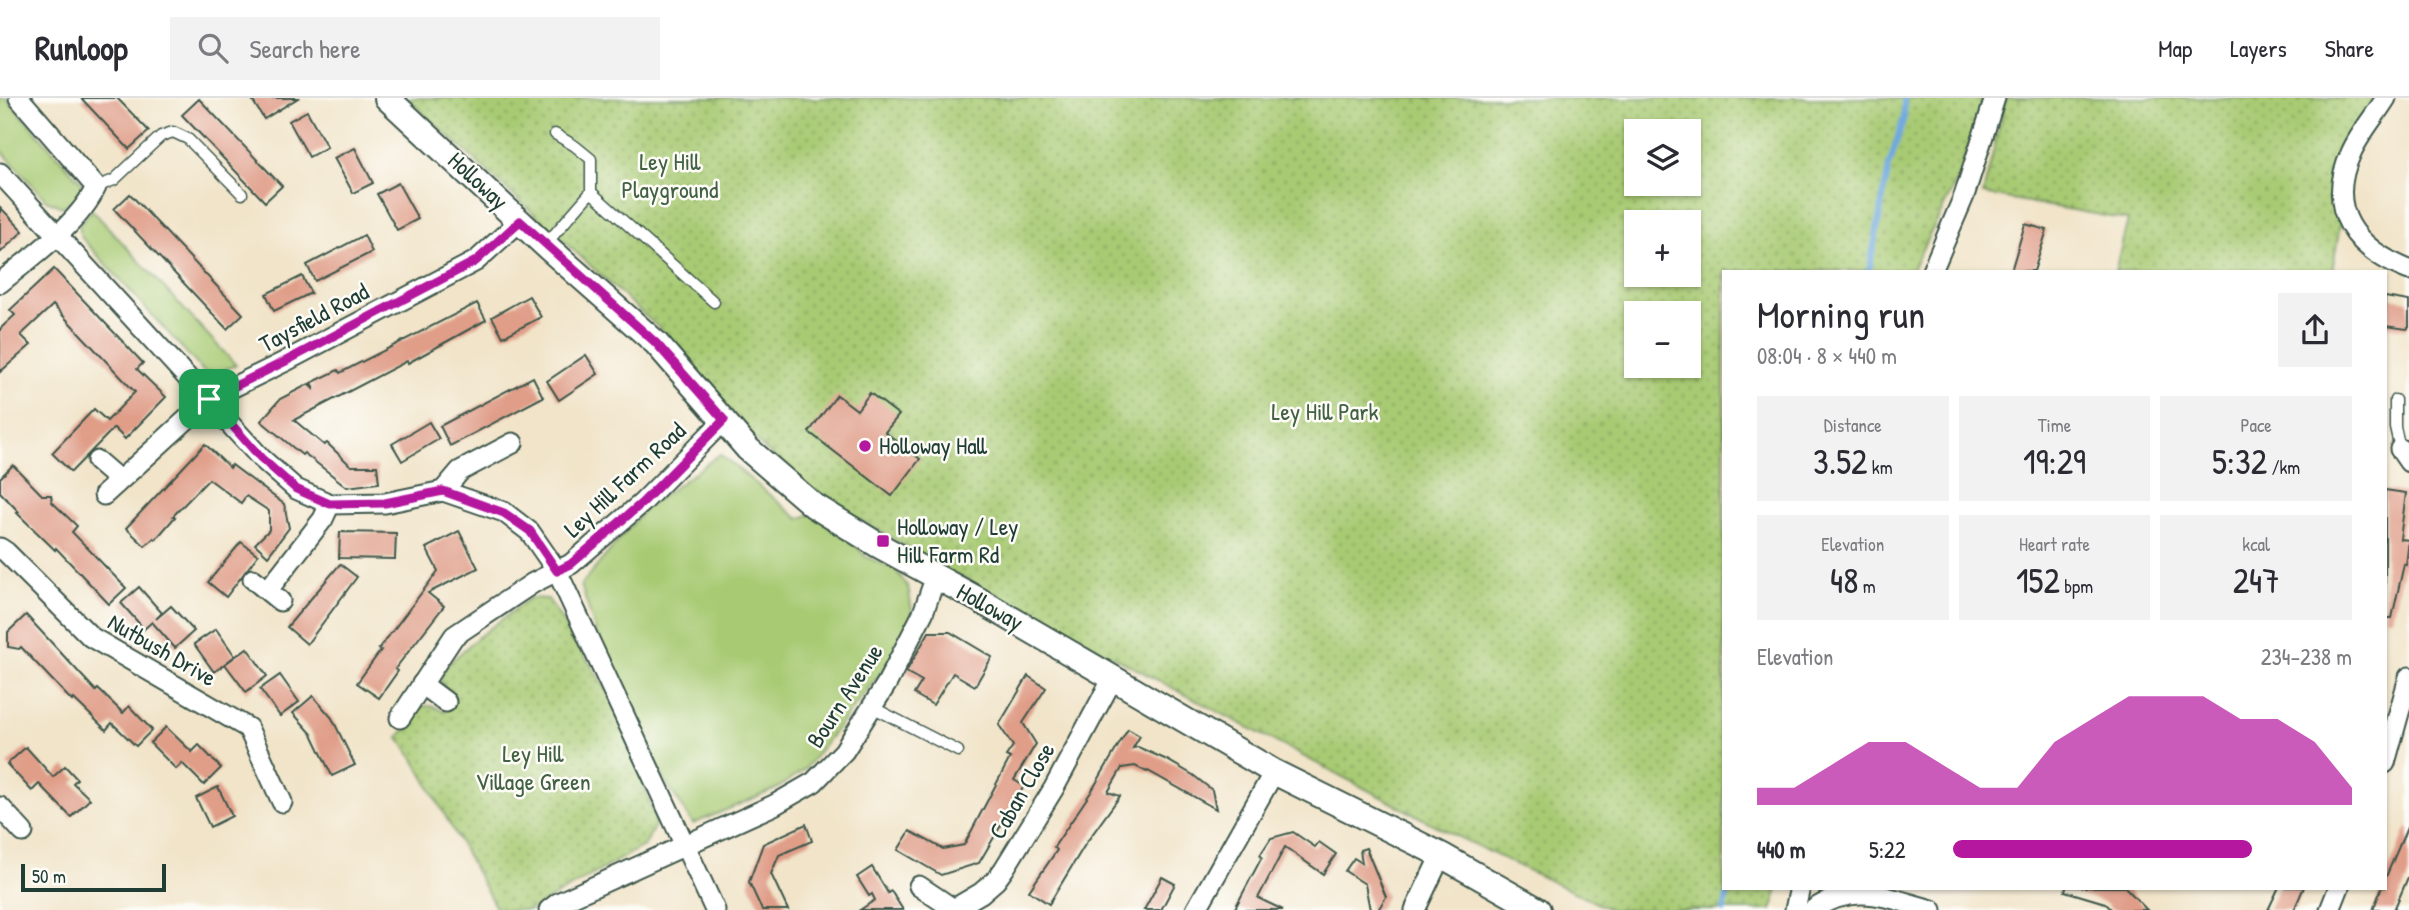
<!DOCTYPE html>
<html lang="en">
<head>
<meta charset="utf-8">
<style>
	:root { --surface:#fff; --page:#f2f2f3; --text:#2b2b33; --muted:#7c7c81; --line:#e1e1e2; --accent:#b5179e }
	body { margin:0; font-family:"Patrick Hand",sans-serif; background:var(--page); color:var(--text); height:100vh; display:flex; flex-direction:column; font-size:26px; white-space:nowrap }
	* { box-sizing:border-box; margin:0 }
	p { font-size:23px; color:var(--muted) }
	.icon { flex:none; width:38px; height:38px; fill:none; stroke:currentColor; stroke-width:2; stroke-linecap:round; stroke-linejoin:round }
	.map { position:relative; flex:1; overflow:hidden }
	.details { position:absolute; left:1722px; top:172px; width:665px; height:620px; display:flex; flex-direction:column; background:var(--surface); border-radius:0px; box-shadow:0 2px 5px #0004 }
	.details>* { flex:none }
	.tools { position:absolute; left:1624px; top:21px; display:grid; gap:14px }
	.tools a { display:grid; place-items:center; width:77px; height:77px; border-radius:0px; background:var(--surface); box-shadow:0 2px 5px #0004; font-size:35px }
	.scale { position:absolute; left:21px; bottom:18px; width:145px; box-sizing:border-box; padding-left:7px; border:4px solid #1f3d34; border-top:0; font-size:19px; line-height:24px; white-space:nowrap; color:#1f3d34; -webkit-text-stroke:5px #fdfcf7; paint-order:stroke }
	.pin { position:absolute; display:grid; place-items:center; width:60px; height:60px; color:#fff; margin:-30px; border-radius:14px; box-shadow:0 4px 10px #0006 }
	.round { display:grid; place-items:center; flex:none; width:74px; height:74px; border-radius:0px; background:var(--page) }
	.summary { display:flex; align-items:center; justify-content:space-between; height:119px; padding:0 35px }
	h1 { font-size:38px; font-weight:600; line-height:52px }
	.metrics { display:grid; grid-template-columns:repeat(3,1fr); gap:10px; height:119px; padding:7px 35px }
	.metrics div { display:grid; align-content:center; border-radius:0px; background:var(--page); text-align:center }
	.metrics b { font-size:35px; font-weight:600 }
	.metrics small { font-size:19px; font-weight:400 }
	.metrics p { font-size:19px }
	.chart { height:196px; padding:14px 35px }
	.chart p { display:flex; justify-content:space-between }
	.chart svg { width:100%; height:126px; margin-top:7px; fill:var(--accent); opacity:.7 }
	ul { padding:0 35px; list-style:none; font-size:23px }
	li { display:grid; grid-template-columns:112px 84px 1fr; align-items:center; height:52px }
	li i { height:18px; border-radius:9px; background:var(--accent) }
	header { display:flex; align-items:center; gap:42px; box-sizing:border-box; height:98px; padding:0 35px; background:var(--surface); border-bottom:2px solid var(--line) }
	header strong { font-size:33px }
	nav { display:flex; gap:38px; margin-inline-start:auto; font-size:24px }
	.search { width:490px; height:63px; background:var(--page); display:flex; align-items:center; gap:18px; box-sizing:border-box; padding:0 24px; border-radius:0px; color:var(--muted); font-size:26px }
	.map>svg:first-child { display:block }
	.green { fill:#a8ca73; stroke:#648454; stroke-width:2 }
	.park { fill:url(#park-dots); stroke:#648454; stroke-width:2; fill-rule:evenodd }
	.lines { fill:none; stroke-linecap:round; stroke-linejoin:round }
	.stream { stroke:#6ea8de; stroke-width:6 }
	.building { fill:#e09e89 }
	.service-casing { stroke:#3e564a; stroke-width:13 }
	.minor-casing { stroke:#3e564a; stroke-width:23 }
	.tertiary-casing { stroke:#3e564a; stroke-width:28 }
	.service { stroke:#fff; stroke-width:10 }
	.minor { stroke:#fff; stroke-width:19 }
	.tertiary { stroke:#fff; stroke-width:24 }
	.route-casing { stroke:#fff; stroke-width:14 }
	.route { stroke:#b5179e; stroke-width:9 }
	.poi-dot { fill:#b5179e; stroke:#fdfcf7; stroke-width:2.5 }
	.labels { text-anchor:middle; stroke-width:5; stroke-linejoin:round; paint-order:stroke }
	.park-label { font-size:24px; fill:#416044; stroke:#fdfcf7 }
	.street-label { font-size:24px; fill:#1f3d34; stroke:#fdfcf7 }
	.poi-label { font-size:24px; fill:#1f3d34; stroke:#fdfcf7; text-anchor:start }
</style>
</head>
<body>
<header>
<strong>Runloop</strong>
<div class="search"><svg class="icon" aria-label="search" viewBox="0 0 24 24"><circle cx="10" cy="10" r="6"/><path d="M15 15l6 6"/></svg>Search here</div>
<nav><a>Map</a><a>Layers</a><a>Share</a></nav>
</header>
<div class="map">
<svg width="2409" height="812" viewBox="0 0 2409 812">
	<defs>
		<pattern id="park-dots" width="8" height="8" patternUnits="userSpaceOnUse" patternTransform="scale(1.75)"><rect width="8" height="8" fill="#a8ca73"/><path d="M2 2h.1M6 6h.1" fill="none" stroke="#88a55f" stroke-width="1.8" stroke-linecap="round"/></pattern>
	</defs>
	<rect width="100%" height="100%" fill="#fdfcf7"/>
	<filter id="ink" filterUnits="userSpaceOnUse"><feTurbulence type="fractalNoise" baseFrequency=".0143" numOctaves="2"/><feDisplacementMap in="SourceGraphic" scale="14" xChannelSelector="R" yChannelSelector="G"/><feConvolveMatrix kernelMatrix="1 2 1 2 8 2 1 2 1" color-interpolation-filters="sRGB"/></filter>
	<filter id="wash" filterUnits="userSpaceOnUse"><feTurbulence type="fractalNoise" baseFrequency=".00686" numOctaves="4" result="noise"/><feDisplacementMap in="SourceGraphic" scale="28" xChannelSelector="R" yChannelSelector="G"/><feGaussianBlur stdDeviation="1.57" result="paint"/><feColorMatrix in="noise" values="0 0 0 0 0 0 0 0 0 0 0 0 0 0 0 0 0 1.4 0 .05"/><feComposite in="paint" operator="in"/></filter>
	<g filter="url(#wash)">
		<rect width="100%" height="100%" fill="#f1e4c9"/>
		<g class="green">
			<path d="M0,0H6L81,84L82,92L74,102L62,109L46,102L0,51Z"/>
			<path d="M92,112L236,267L214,276L204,274L81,139L79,127Z"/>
			<path d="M720,356L799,421L821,412L866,459L895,471L908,489L915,531L805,671L778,690L693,726L621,614L581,487L645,411Z"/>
		</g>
		<g class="park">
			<path d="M407,0H1983L1959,79L1911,173H1724V789H1779L1771,812H1611L1446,733L938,467L817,397L748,336L663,234ZM1636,33H1689V86H1636ZM1636,124H1689V177H1636ZM1636,215H1689V268H1636Z"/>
			<path d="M2006,0H2379L2336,78L2335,116L2341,122L2332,173H2115L2128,122L1983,96Z"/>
			<path d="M530,500L548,501L621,614L656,725L645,747L530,812H497L414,661L398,639L410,627L415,612L423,608H433L444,614L455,601L440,584L445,569L477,540Z"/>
		</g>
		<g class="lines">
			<g class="stream">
				<path d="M1869,173L1889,68L1904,19V0"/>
				<path d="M1724,812L1729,789"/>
			</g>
		</g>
		<g id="blocks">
			<g class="building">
				<path d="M81,0H117L149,33L129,51Z"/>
				<path d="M251,0H298L264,21Z"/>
				<path d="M199,1L282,88L265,104L182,17Z"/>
				<path d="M307,13L327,49L309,59L289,23Z"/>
				<path d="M355,50L373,85L353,95L334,60Z"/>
				<path d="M398,85L418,121L397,132L377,96Z"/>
				<path d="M130,96L243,216L227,231L114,111Z"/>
				<path d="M0,109L23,133L0,155Z"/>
				<path d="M2025,126L2047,132L2034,173H2011Z"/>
				<path d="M364,137L372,154L315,183L307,167Z"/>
				<path d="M54,171L143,265L137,271L166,299L125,341L114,330L71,374L52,355L94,311L107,323L135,294L53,207L21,237L31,247L0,274V231L15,217L10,212Z"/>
				<path d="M302,178L311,195L274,213L266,196Z"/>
				<path d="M529,198L541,219L503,239L492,219Z"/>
				<path d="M2385,199L2409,203V229L2407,231L2385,228Z"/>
				<path d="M477,205L486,222L408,265L407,263L294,322L324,347L327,345L351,368H377L379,385L347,389L304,355L302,357L261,323L280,301L309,286L314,292L311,285L338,272L340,275Z"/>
				<path d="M586,257L598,276L559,302L547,283Z"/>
				<path d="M533,279L543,299L450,348L440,328Z"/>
				<path d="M870,295L899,317L885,334L920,361L892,398L809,334L837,297L857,312Z"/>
				<path d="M429,324L439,341L402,363L392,346Z"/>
				<path d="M205,346L230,370L232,367L284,406L289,430L268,458L255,446L269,432V413L246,398L241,405L209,381L173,418L175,419L156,441L154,440L145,448L126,430Z"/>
				<path d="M13,367L42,397H51L52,404L77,428L72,434L126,490L109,506L56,450L55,452L17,415L19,414L0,394V380Z"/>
				<path d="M2385,392L2406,395L2400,441L2409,442L2406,467L2404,466L2392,520H2385Z"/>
				<path d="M459,433L478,470L428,495L444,508L395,571L398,573L379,600L357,585L381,552L379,551L438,473L426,450Z"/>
				<path d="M340,434L396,435L395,461L339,460Z"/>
				<path d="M241,444L258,457L226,499L208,484Z"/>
				<path d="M340,466L357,479L307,546L287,529Z"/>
				<path d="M139,489L162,515L156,521L171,508L194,533L175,550L152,524L144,531L121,505Z"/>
				<path d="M26,517L96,593L98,591L123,615L129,608L152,632L136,648L112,625L106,632L74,601L72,603L21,549L19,551L8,549V534Z"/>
				<path d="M216,531L235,558L214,574L194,546Z"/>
				<path d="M929,534H950L992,559L975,588L953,575L933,607L914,596L922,583L906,574Z"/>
				<path d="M247,550L267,578L246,594L225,566Z"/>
				<path d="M280,577L299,604L280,618L260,591Z"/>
				<path d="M1028,578L1046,590L1023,625L1036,646L1014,682L1024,688L979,765L941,777L898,752L910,733L943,751L964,747L1010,660L1006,658L1013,648L999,627Z"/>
				<path d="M313,598L332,620L355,667L332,678L312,636L293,615Z"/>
				<path d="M166,629L192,654L199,647L221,670L204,687L182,665L176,671L150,645Z"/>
				<path d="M1128,631L1140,638L1133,650L1138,649L1167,662L1193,677L1212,692L1216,711L1148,673L1147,674L1135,668L1122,670L1108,694L1120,698L1086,745L1049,806L1029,793L1057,752L1054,749L1091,694Z"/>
				<path d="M26,649L53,679L65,668L77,681L73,685L90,701L71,719L39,686L32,693L7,666Z"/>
				<path d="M218,689L232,718L210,729L196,700Z"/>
				<path d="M2409,725V777L2394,812H2373L2382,789H2385V781Z"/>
				<path d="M806,726L812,743L779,757L771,776L788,812H762L749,784L763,746Z"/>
				<path d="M1293,734L1315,749L1319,744L1336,756L1323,776L1285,749L1258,800L1283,812H1234L1262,759L1260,757L1271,740Z"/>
				<path d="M1366,750L1386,799L1378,812H1370L1365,786L1345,773L1354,760L1362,765L1360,752Z"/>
				<path d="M872,769L888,795L891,793L903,812H860L875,802L872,796L869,798L857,779Z"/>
				<path d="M1162,779L1175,786L1161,812H1144Z"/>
				<path d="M2066,789H2125L2147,812H2112L2105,805L2065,793Z"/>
				<path d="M2279,789H2304L2294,812H2268Z"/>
			</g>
		</g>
	</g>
	<g filter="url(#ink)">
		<use href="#blocks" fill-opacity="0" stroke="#3e564a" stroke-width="2"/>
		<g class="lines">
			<defs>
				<g id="service">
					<path d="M555,36L575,48L591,61V94"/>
					<path d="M96,89L114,82L161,38L173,34L188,41L242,96"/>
					<path d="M545,147L591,94L714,204"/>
					<path d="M2395,302V329L2400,351"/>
					<path d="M872,609L958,653"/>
				</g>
				<g id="minor">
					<path d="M2386,0C2375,18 2359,36 2351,55C2325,112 2355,151 2409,172"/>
					<path d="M0,75L261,360L296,391L330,406L385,405L443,393L504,414L530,434L557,473L715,812"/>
					<path d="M1932,173L1964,98L1995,0"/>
					<path d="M0,185C31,159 79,126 96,89L19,0"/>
					<path d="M2400,351L2409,364"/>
					<path d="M97,363L119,382"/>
					<path d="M443,393L460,373L513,345"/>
					<path d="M104,397L209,301L284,264L476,163L520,123"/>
					<path d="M0,450L6,454L91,539L248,630L282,704"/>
					<path d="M253,481L280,503"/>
					<path d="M268,492L323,421L330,406"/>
					<path d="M422,586L446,604"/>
					<path d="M400,620L454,538L533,485L571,466L642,405L724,322"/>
					<path d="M2385,665L2409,579"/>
					<path d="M0,709L23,734"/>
					<path d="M919,788L952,810"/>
					<path d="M549,812L558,805L774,707L814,684L844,653L887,585L923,515L936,478"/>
					<path d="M952,812L981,795L996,782L1004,771L1054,690L1113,580"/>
					<path d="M1196,812L1274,674"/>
					<path d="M1415,812L1441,757"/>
					<path d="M1795,812L1800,789"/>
					<path d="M1813,812C1855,783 1887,800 1932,812"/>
					<path d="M2330,812L2339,789"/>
				</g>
				<path id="tertiary" d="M387,0L545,147L656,245L748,351L813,407L878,447L979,502L1274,674L1441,757L1538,812"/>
			</defs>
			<use href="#service" class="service-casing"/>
			<use href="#minor" class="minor-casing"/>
			<use href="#tertiary" class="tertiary-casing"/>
			<use href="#service" class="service"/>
			<use href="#minor" class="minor"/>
			<use href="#tertiary" class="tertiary"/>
		</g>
	</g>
	<g class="lines" filter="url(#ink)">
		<defs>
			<path id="route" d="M520,123L656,245L724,322L642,405L571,466L557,473L530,433L504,415L443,393L385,405L330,406L296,391L261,360L209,301L284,264L476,163Z"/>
		</defs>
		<use href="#route" class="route-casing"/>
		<use href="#route" class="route"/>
	</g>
	<g class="poi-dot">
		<circle cx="865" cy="348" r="7"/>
		<rect x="876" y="436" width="14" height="14" rx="3.5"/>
	</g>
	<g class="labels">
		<g class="park-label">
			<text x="670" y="72">Ley Hill<tspan x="670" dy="28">Playground</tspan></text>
			<text x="1325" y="322">Ley Hill Park</text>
			<text x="533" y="664">Ley Hill<tspan x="533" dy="28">Village Green</tspan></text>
		</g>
		<g class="street-label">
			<text transform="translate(478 83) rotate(43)" y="8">Holloway</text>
			<text transform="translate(314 220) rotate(-28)" y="8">Taysfield Road</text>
			<text transform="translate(625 382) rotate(-43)" y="8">Ley Hill Farm Road</text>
			<text transform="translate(990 509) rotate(29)" y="8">Holloway</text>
			<text transform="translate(162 552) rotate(30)" y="8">Nutbush Drive</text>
			<text transform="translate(845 598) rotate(-57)" y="8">Bourn Avenue</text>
			<text transform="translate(1022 693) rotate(-60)" y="8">Caban Close</text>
		</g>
		<g class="poi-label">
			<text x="879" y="356">Holloway Hall</text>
			<text x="897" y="437">Holloway / Ley<tspan x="897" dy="28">Hill Farm Rd</tspan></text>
		</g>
	</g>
</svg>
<div class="tools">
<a><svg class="icon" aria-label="layers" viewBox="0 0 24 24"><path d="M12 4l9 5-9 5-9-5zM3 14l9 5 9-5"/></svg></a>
<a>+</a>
<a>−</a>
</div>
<div class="scale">50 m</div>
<div class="pin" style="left:209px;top:301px;background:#1e9e55"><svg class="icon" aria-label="arrive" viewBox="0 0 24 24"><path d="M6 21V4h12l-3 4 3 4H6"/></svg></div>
<section class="details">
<div class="summary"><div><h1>Morning run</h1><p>08:04 · 8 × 440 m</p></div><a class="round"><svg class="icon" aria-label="share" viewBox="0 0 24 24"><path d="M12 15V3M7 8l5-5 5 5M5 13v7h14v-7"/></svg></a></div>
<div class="metrics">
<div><p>Distance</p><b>3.52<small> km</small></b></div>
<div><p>Time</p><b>19:29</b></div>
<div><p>Pace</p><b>5:32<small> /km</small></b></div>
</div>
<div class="metrics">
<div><p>Elevation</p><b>48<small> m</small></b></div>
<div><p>Heart rate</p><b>152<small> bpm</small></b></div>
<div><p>kcal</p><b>247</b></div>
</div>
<div class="chart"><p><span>Elevation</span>234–238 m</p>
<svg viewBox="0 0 160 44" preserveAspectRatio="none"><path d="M0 44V38L10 38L20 30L30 22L40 22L50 30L60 38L70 38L80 22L90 14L100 6L110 6L120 6L130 14L140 14L150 22L160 38V44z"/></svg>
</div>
<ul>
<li><b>440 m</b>5:22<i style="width:75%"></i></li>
</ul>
</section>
</div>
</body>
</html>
